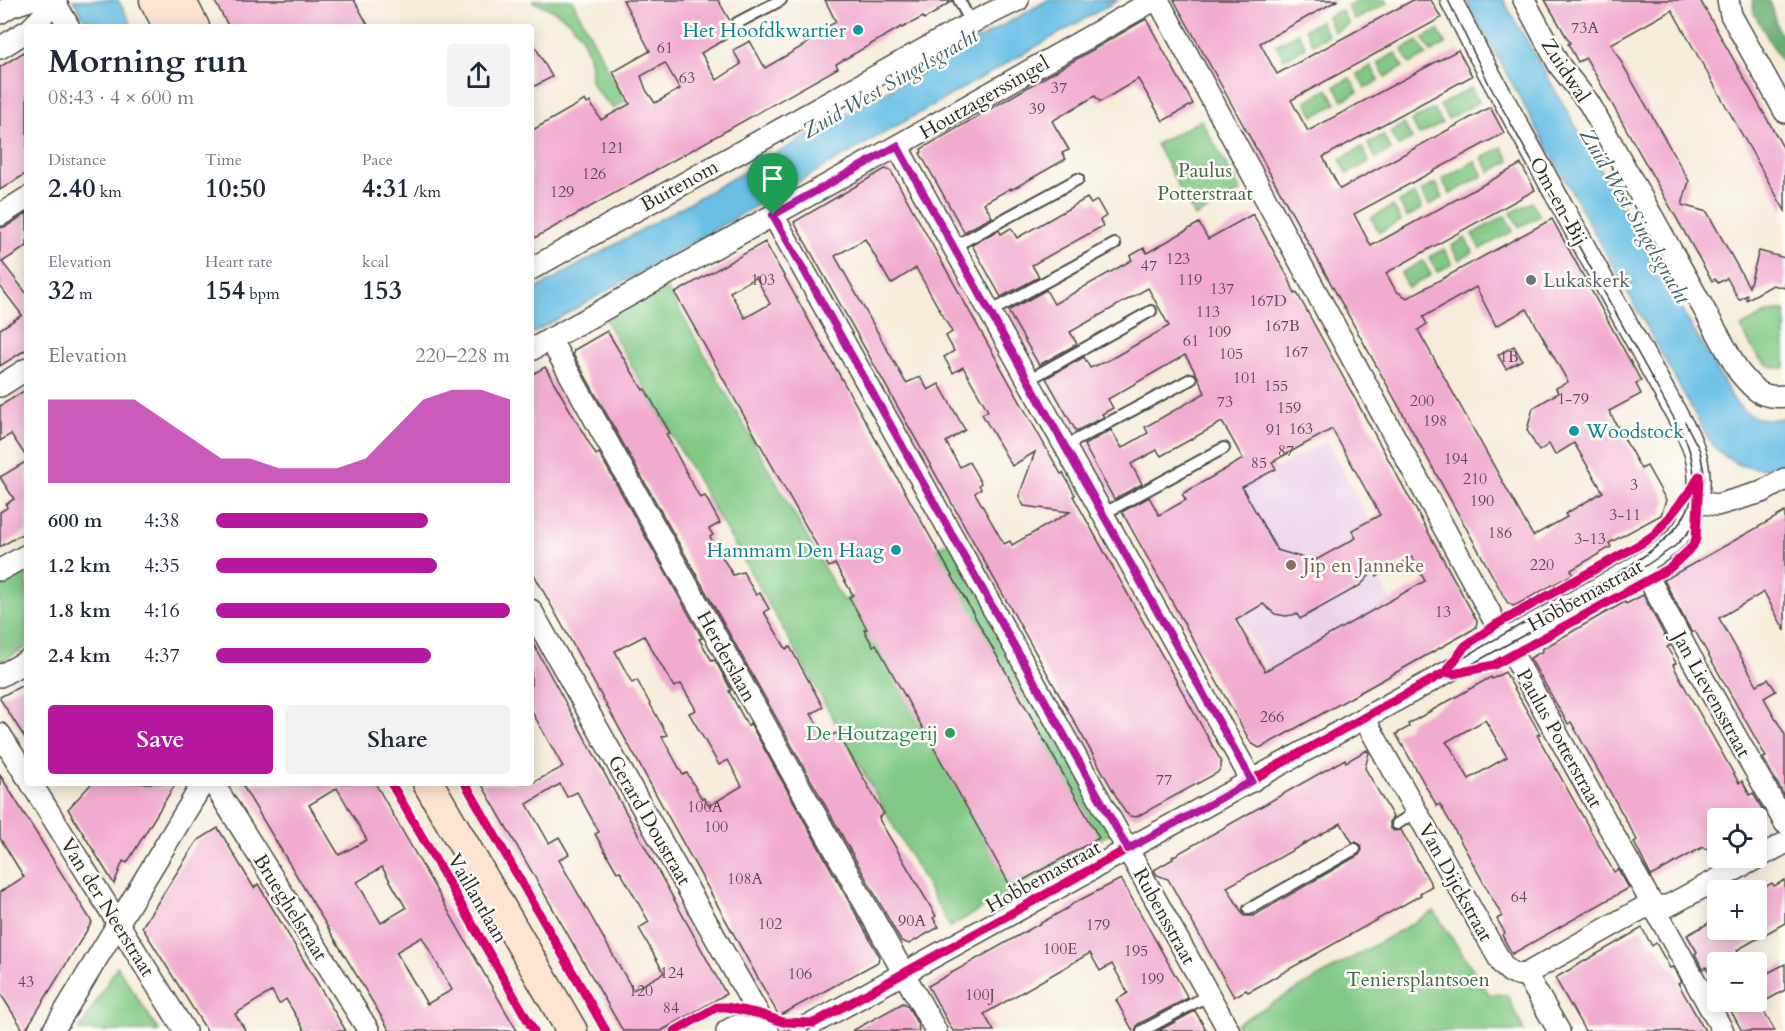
<!DOCTYPE html>
<html lang="en">
<head>
<meta charset="utf-8">
<style>
	:root { --surface:#fff; --page:#f2f2f3; --text:#1f2937; --muted:#747a83; --accent:#b5179e }
	body { margin:0; font-family:Cardo,serif; background:var(--page); color:var(--text); height:100vh; display:flex; flex-direction:column; font-size:22px; white-space:nowrap }
	* { box-sizing:border-box; margin:0 }
	p { font-size:20px; color:var(--muted) }
	.icon { flex:none; width:33px; height:33px; fill:none; stroke:currentColor; stroke-width:2; stroke-linecap:round; stroke-linejoin:round }
	.map { position:relative; flex:1; overflow:hidden }
	.panel { position:absolute; left:24px; top:24px; width:510px; height:762px; display:flex; flex-direction:column; background:var(--surface); border-radius:6px; box-shadow:0 3px 15px #0003 }
	.panel>* { flex:none }
	.tools { position:absolute; left:1707px; top:808px; display:grid; gap:12px }
	.tools a { display:grid; place-items:center; width:60px; height:60px; border-radius:6px; background:var(--surface); box-shadow:0 3px 15px #0003; font-size:30px }
	.pin { position:absolute; display:grid; place-items:center; width:51px; height:51px; color:#fff; margin:-62px -26px; border-radius:50% 50% 50% 0; rotate:-45deg; box-shadow:0 0 6px #0007 }
	.pin .icon { rotate:45deg }
	.round { display:grid; place-items:center; flex:none; width:63px; height:63px; border-radius:6px; background:var(--page) }
	.summary { display:flex; align-items:center; justify-content:space-between; height:102px; padding:0 24px }
	h1 { font-size:33px; font-weight:700; line-height:45px }
	.metrics { display:grid; grid-template-columns:repeat(3,1fr); gap:9px; height:102px; padding:6px 24px }
	.metrics div { display:grid; align-content:center }
	.metrics b { font-size:26px; font-weight:700 }
	.metrics small { font-size:16px; font-weight:400 }
	.metrics p { font-size:16px }
	.chart { height:168px; padding:12px 24px }
	.chart p { display:flex; justify-content:space-between }
	.chart svg { width:100%; height:108px; margin-top:6px; fill:var(--accent); opacity:.7 }
	.button { display:flex; gap:12px; margin-top:auto; padding:12px 24px }
	.button a { flex:1; height:69px; border-radius:6px; background:var(--accent); color:#fff; font-size:24px; font-weight:700; line-height:69px; text-align:center }
	.button a+a { background:var(--page); color:var(--text) }
	ul { padding:0 24px; list-style:none; font-size:20px }
	li { display:grid; grid-template-columns:96px 72px 1fr; align-items:center; height:45px }
	li i { height:15px; border-radius:8px; background:var(--accent) }
	.map>svg:first-child { display:block }
	.built { fill:#ecd1ea }
	.green { fill:#81c985; stroke:#567a58; stroke-width:1.5 }
	.forest { fill:#68ad72; stroke:#4a6c4e; stroke-width:1.5 }
	.water { fill:#69bfe5; stroke:#4a7588; stroke-width:1.5 }
	.building { fill:#f2abd0; fill-rule:evenodd }
	.lines { fill:none; stroke-linecap:round; stroke-linejoin:round }
	.service-casing { stroke:#494845; stroke-width:14 }
	.minor-casing { stroke:#494845; stroke-width:24 }
	.secondary-casing { stroke:#494845; stroke-width:33 }
	.service { stroke:#fff; stroke-width:10 }
	.minor { stroke:#fff; stroke-width:21 }
	.secondary { stroke:#fde4d1; stroke-width:30 }
	.tram { stroke:#2b2b2b; stroke-width:1.5 }
	.cycleway-casing { stroke:#fdfcf7; stroke-width:13 }
	.cycleway { stroke:#d6006c; stroke-width:9 }
	.route-casing { stroke:#fff; stroke-width:12 }
	.route { stroke:#b5179e; stroke-width:8 }
	.culture-dot { fill:#0f9aa8; stroke:#fdfcf7; stroke-width:2 }
	.worship-dot { fill:#6b7280; stroke:#fdfcf7; stroke-width:2 }
	.education-dot { fill:#8d6e63; stroke:#fdfcf7; stroke-width:2 }
	.leisure-dot { fill:#2e9e5b; stroke:#fdfcf7; stroke-width:2 }
	.labels { text-anchor:middle; stroke-width:5; stroke-linejoin:round; paint-order:stroke }
	.number-label { font-size:16px; fill:#5d4b54 }
	.culture-label { font-size:20px; fill:#0d838f; stroke:#fdfcf7; text-anchor:end }
	.street-label { font-size:20px; fill:#2b2b2b; stroke:#fdfcf7 }
	.park-label { font-size:20px; fill:#49624a; stroke:#fdfcf7 }
	.worship-label { font-size:20px; fill:#5b616d; stroke:#fdfcf7; text-anchor:start }
	.education-label { font-size:20px; fill:#785e54; stroke:#fdfcf7; text-anchor:start }
	.leisure-label { font-size:20px; fill:#27864d; stroke:#fdfcf7; text-anchor:end }
	.water-label { font-size:21px; font-style:italic; fill:#415f6c; stroke:#fdfcf7 }
</style>
</head>
<body>
<div class="map">
<svg width="1785" height="1031" viewBox="0 0 1785 1031">
	<rect width="100%" height="100%" fill="#fdfcf7"/>
	<filter id="ink" filterUnits="userSpaceOnUse"><feTurbulence type="fractalNoise" baseFrequency=".0167" numOctaves="2"/><feDisplacementMap in="SourceGraphic" scale="12" xChannelSelector="R" yChannelSelector="G"/><feConvolveMatrix kernelMatrix="1 2 1 2 8 2 1 2 1" color-interpolation-filters="sRGB"/></filter>
	<filter id="wash" filterUnits="userSpaceOnUse"><feTurbulence type="fractalNoise" baseFrequency=".008" numOctaves="4" result="noise"/><feDisplacementMap in="SourceGraphic" scale="24" xChannelSelector="R" yChannelSelector="G"/><feGaussianBlur stdDeviation="1.35" result="paint"/><feColorMatrix in="noise" values="0 0 0 0 0 0 0 0 0 0 0 0 0 0 0 0 0 1.4 0 .05"/><feComposite in="paint" operator="in"/></filter>
	<g filter="url(#wash)">
		<rect width="100%" height="100%" fill="#f5edd9"/>
		<path class="built" d="M1327,441L1369,521L1352,531L1391,601L1268,669L1182,513L1255,480Z"/>
		<g class="green">
			<path d="M533,0H572L625,101L613,109C607,101 596,93 592,83C589,77 592,67 590,60C583,27 563,12 533,2Z"/>
			<path d="M1359,0H1387L1388,3L1355,20L1347,6Z"/>
			<path d="M1341,10L1349,24L1334,32L1327,17Z"/>
			<path d="M1320,21L1328,36L1313,44L1305,29Z"/>
			<path d="M1438,30L1446,44L1431,52L1423,38Z"/>
			<path d="M1298,33L1306,47L1284,59L1276,45Z"/>
			<path d="M1418,41L1426,55L1410,64L1402,50Z"/>
			<path d="M1395,53L1403,67L1385,77L1378,63Z"/>
			<path d="M1371,66L1379,81L1365,88L1357,74Z"/>
			<path d="M1350,78L1358,92L1343,100L1335,86Z"/>
			<path d="M1471,88L1479,102L1448,119L1440,105Z"/>
			<path d="M1328,89L1336,104L1314,116L1306,101Z"/>
			<path d="M1434,109L1442,123L1419,135L1411,121Z"/>
			<path d="M1201,120L1241,191L1195,217L1156,144Z"/>
			<path d="M1404,124L1412,139L1398,146L1390,132Z"/>
			<path d="M1383,135L1391,150L1376,158L1368,144Z"/>
			<path d="M1362,147L1369,162L1347,174L1340,159Z"/>
			<path d="M1502,147L1510,161L1490,172L1482,158Z"/>
			<path d="M1475,161L1483,176L1450,194L1442,179Z"/>
			<path d="M1436,183L1443,198L1429,205L1421,191Z"/>
			<path d="M1415,194L1422,209L1407,217L1399,202Z"/>
			<path d="M1532,202L1540,216L1519,227L1511,213Z"/>
			<path d="M1393,206L1401,221L1379,232L1371,218Z"/>
			<path d="M1505,216L1513,231L1480,249L1472,234Z"/>
			<path d="M1465,238L1473,252L1459,260L1451,246Z"/>
			<path d="M1444,249L1452,264L1437,272L1429,257Z"/>
			<path d="M1423,261L1431,275L1408,288L1401,273Z"/>
			<path d="M664,283L843,601L954,539L1111,833L950,927L786,634L603,316Z"/>
			<path d="M1778,311H1785V368C1758,369 1752,347 1741,327L1768,312Z"/>
			<path d="M27,569V647L0,662V585Z"/>
			<path d="M1434,911L1489,994L1507,995L1524,1031H1239L1236,1024Z"/>
			<path d="M117,966L159,1031H79Z"/>
		</g>
		<path class="forest" d="M1752,0H1769L1778,30L1785,38V68L1754,14Z"/>
		<g class="water">
			<path d="M73,0H118L133,27H89Z"/>
			<path d="M1048,0H1118L531,334V292Z"/>
			<path d="M1466,0H1503L1735,402C1749,418 1764,424 1785,417V461C1755,478 1726,464 1708,438Z"/>
		</g>
		<g id="blocks">
			<g class="building">
				<path d="M214,0H354L369,27H229Z"/>
				<path d="M623,0H718L730,21L731,27L737,33L701,53L717,80L741,64L733,50L750,41L765,68L820,36L818,32L836,22L825,0L952,1L938,10V11L924,19L923,17L902,28L901,27L836,64L838,68L531,240V131L585,100L587,104L590,102L601,120L630,104L613,72L650,51ZM665,63L680,89L655,103L646,90L641,76Z"/>
				<path d="M1174,0H1338L1260,43L1277,74L1413,0H1431L1441,18L1291,100L1308,131L1458,50L1472,76L1323,157L1340,189L1490,107L1504,133L1354,214L1371,246L1521,164L1535,190L1386,273L1396,291L1407,298L1552,219L1641,381L1636,384L1641,394L1609,411L1641,469L1647,466L1666,500L1661,515L1609,543L1611,547L1571,570L1573,574L1516,605L1513,606L1507,602ZM1476,287L1496,326L1527,309L1568,382L1556,388L1558,393L1533,408L1527,430L1539,451L1549,444L1555,455L1574,443L1603,492L1565,514L1567,517L1533,536L1418,330L1427,324L1423,317Z"/>
				<path d="M1545,0H1700L1785,151V211L1672,10L1611,44L1689,181L1682,205L1707,212L1749,287L1759,251L1785,258V288L1773,285L1746,300L1747,295L1739,300L1727,278L1718,283L1715,279L1712,281L1586,58L1578,62L1568,44L1570,43Z"/>
				<path d="M1146,19L1193,104L1163,121L1138,79L1100,102L1095,96L1052,121L1069,150L1062,153L1066,159L1011,190V188L984,203L992,217L964,232L920,153L922,152L921,149Z"/>
				<path d="M531,39L552,77L531,88Z"/>
				<path d="M27,50V173L0,190V67Z"/>
				<path d="M885,169L891,171L1027,414L1061,474L1063,473L1075,495L1073,496L1221,761V768L1217,773L1136,817L1130,816L1125,812L794,222ZM865,239L891,284L916,268L952,332L946,336L954,351L944,357L953,373L963,367L988,411L982,414L1012,466L1035,452L1019,496L1024,506L1070,512L1012,545L1010,541L1004,544L975,493L981,489L979,485L981,483L969,462L960,467L946,442L965,430L939,384L928,390L920,377L906,383L835,256Z"/>
				<path d="M1087,198L1091,204L1097,200L1106,216L1100,220L1103,226L1032,265L1039,277L1001,297L972,245L999,230L1001,234L1011,228L1017,238Z"/>
				<path d="M27,213V246L2,262L27,294V349L0,366V329L22,315L0,286V228L7,226Z"/>
				<path d="M1253,214L1289,279L1295,294L1297,293L1314,324L1477,621L1476,627L1472,630L1264,746L1259,748L1251,743L1122,512L1149,497L1159,515L1186,500L1182,494L1243,459L1228,432L1222,422L1161,456L1157,450L1131,464L1142,484L1114,499L1084,445L1111,430L1122,448L1148,433L1145,427L1205,393L1197,375L1185,355L1108,399L1113,408L1102,414L1104,417L1076,431L1046,378L1084,357L1090,368L1109,360L1169,326L1148,288L1070,332L1077,344L1039,365L1008,311L1046,290L1054,304L1132,260L1130,256L1144,248L1147,253L1199,223L1208,239ZM1332,429L1380,515L1352,530L1356,538L1314,561L1277,550L1242,487L1276,469L1272,462ZM1412,557L1425,581L1265,671L1236,620L1263,604L1275,614L1286,616L1297,614L1300,619L1361,585L1374,570L1377,576Z"/>
				<path d="M765,242L1099,838L1011,887L876,644L873,646L864,630L867,629L849,597L853,595L835,564L829,567L675,293ZM756,277L770,304L745,318L730,292Z"/>
				<path d="M607,331L643,390L645,389L670,433L666,434L700,498L705,496L720,523L709,529L713,535L710,537L733,575L743,572L756,595L760,593L769,609L764,612L786,649L790,647L823,707L811,714L826,739L836,733L843,744H844L884,814L879,817L880,821L936,916L933,918L939,927L909,944L901,941L573,354L574,350Z"/>
				<path d="M1514,346L1522,360L1506,369L1498,355Z"/>
				<path d="M545,367L596,455L599,453L702,638L699,639L712,661L715,660L731,690L729,691L748,726L750,723L879,956L878,962L779,1016L531,569V375ZM644,636L674,687L681,684L696,710L689,713L719,765L728,760L742,786L709,806L704,798L702,799L687,773L683,775L662,737L667,735L637,680L632,683L615,651Z"/>
				<path d="M27,389V458L11,434L0,441V406Z"/>
				<path d="M27,461V531L0,547V512L7,508L6,504L14,499L0,477Z"/>
				<path d="M1785,512V631L1764,592L1719,618L1757,685L1768,679L1776,691L1764,698L1785,735V797L1763,758L1766,757L1695,631L1692,633L1664,580Z"/>
				<path d="M1643,595L1670,646L1667,647L1676,663L1673,665L1687,691L1739,783L1742,781L1750,795L1753,793L1764,812L1752,819H1718V843L1705,849L1703,847L1651,876L1634,842L1637,840L1571,722L1568,724L1530,658L1543,651L1542,649L1603,614L1625,602L1626,604Z"/>
				<path d="M531,640L726,994L661,1031H623L481,783H532L563,767L531,710ZM560,784L567,797L577,792L599,832L595,834L617,872L620,871L649,922L639,928L664,973L633,990L559,860L569,854L559,837L549,843L527,804Z"/>
				<path d="M1505,672L1540,734L1537,735L1606,858L1614,872L1618,869L1629,888L1512,954L1502,935L1505,933L1497,919L1502,916L1440,804L1437,806L1396,734L1409,727L1408,724L1429,712L1491,677L1492,679ZM1485,720L1507,757L1469,779L1451,748L1446,742Z"/>
				<path d="M27,683V741L0,699V697Z"/>
				<path d="M1367,750L1369,753L1365,768L1393,817L1390,821V828L1394,831L1401,830L1432,886L1420,893L1421,895L1254,989L1248,992L1246,990L1234,997L1168,879L1157,875L1154,870L1173,859L1172,857L1345,759L1346,762ZM1341,823L1352,842H1356L1361,845L1362,850L1359,855L1253,916H1244L1227,887Z"/>
				<path d="M0,775L92,922L25,1031H24L0,993V892L24,877L0,838Z"/>
				<path d="M92,783H176L127,863L123,861L114,884L68,809Z"/>
				<path d="M241,783H375L517,1031H390ZM337,788L367,840L339,855L309,805ZM382,867L406,908L381,923L357,882ZM422,937L452,990L427,1004L396,952Z"/>
				<path d="M218,828L254,888L258,884L346,1031H305L286,999L279,1004L272,991L235,1014L246,1031H207L142,927L197,841Z"/>
				<path d="M1121,879L1188,998L1138,1024L1135,1031H1133L1116,1000L1128,993L1112,964L1100,971L1090,953L984,1014L994,1031H953L928,986L1068,908L1074,903Z"/>
				<path d="M1785,880V923L1737,950L1744,963H1718V987L1706,967L1703,969L1695,954L1697,952L1687,935L1718,918V930H1735L1736,932L1739,930H1756V892L1772,883L1774,886Z"/>
				<path d="M1642,928L1652,946L1656,943L1670,968L1673,967L1681,982L1678,983L1705,1031H1585L1555,978Z"/>
				<path d="M1785,964V990L1760,1004L1775,1031H1742L1726,1002H1756V979Z"/>
				<path d="M903,1003L907,1005L918,1025L919,1031H852Z"/>
				<path d="M1195,1011L1207,1031H1158Z"/>
			</g>
		</g>
	</g>
	<g filter="url(#ink)">
		<use href="#blocks" fill-opacity="0" stroke="#494845" stroke-width="1.5"/>
		<g class="lines">
			<defs>
				<g id="service">
					<path d="M959,0L971,23"/>
					<path d="M737,23L781,0"/>
					<path d="M953,247L1078,179"/>
					<path d="M990,312L1115,244"/>
					<path d="M1028,380L1151,311"/>
					<path d="M1065,446L1191,379"/>
					<path d="M1103,514L1224,448"/>
					<path d="M1397,824L1417,811"/>
					<path d="M1249,909L1355,849"/>
					<path d="M1142,1031L1209,995"/>
				</g>
				<g id="minor">
					<path d="M54,0L69,27"/>
					<path d="M1158,0L1502,635L1723,1031"/>
					<path d="M1524,0L1559,65L1589,103L1739,372C1754,390 1761,399 1785,396"/>
					<path d="M1728,0L1731,15L1785,112"/>
					<path d="M0,13L11,6L30,0"/>
					<path d="M32,27L42,17L50,0"/>
					<path d="M0,48L27,31"/>
					<path d="M897,146L1252,781"/>
					<path d="M0,215L27,198"/>
					<path d="M773,215L1229,1031"/>
					<path d="M531,269L971,23L1018,0"/>
					<path d="M550,339L936,1031"/>
					<path d="M531,350L897,146L1154,0"/>
					<path d="M0,386L27,369"/>
					<path d="M1697,502L1717,505L1762,492L1785,479"/>
					<path d="M1641,564L1689,654L1785,823"/>
					<path d="M0,570L27,555"/>
					<path d="M531,610L768,1031"/>
					<path d="M0,676L27,661"/>
					<path d="M1364,718L1502,964C1510,973 1514,976 1526,974L1641,909L1655,906H1668L1785,843"/>
					<path d="M0,734L27,777"/>
					<path d="M31,783L185,1031"/>
					<path d="M213,783L369,1031"/>
					<path d="M1526,974L1559,1031"/>
					<path d="M53,1031L203,783"/>
					<path d="M727,1031L736,1026L756,1031"/>
					<path d="M795,1031L814,1023L1626,573C1640,564 1656,556 1669,545C1693,524 1704,492 1697,461C1696,452 1691,443 1688,435L1478,53L1451,0"/>
				</g>
				<g id="secondary">
					<path d="M155,0L169,27"/>
					<path d="M180,0L194,27"/>
					<path d="M428,783L572,1031"/>
				</g>
			</defs>
			<use href="#service" class="service-casing"/>
			<use href="#minor" class="minor-casing"/>
			<use href="#secondary" class="secondary-casing"/>
			<use href="#service" class="service"/>
			<use href="#minor" class="minor"/>
			<use href="#secondary" class="secondary"/>
			<g class="tram">
				<path d="M1445,679L1629,577L1675,546L1687,534L1696,519L1701,503L1705,479L1700,451L1685,422"/>
				<path d="M785,1031L838,1005L1450,666C1477,650 1505,633 1533,618C1575,596 1656,559 1681,521C1699,495 1696,465 1685,438L1490,86L1448,0"/>
				<path d="M807,1031L835,1017L1059,892"/>
			</g>
			<defs>
				<g id="cycleway">
					<path d="M1446,672L1453,674L1494,665L1670,568L1693,546L1696,539L1699,478"/>
					<path d="M391,783L534,1031"/>
					<path d="M465,783L606,1031"/>
					<path d="M675,1031L717,1007H727L760,1014L783,1022L814,1023L1446,672L1465,646L1497,624L1642,543L1655,534L1667,520L1693,487L1699,476"/>
				</g>
			</defs>
			<use href="#cycleway" class="cycleway-casing"/>
			<use href="#cycleway" class="cycleway"/>
		</g>
	</g>
	<g class="lines" filter="url(#ink)">
		<defs>
			<path id="route" d="M897,146L1252,781L1128,849L773,215Z"/>
		</defs>
		<use href="#route" class="route-casing"/>
		<use href="#route" class="route"/>
	</g>
	<g class="culture-dot">
		<circle cx="858" cy="30" r="6"/>
		<circle cx="1574" cy="431" r="6"/>
		<circle cx="896" cy="550" r="6"/>
	</g>
	<circle class="worship-dot" cx="1531" cy="280" r="6"/>
	<circle class="education-dot" cx="1291" cy="565" r="6"/>
	<circle class="leisure-dot" cx="950" cy="733" r="6"/>
	<g class="labels">
		<g class="number-label">
			<text x="1585" y="33">73A</text>
			<text x="665" y="53">61</text>
			<text x="687" y="83">63</text>
			<text x="1059" y="93">37</text>
			<text x="1037" y="114">39</text>
			<text x="612" y="153">121</text>
			<text x="594" y="179">126</text>
			<text x="562" y="197">129</text>
			<text x="1178" y="264">123</text>
			<text x="1149" y="271">47</text>
			<text x="763" y="285">103</text>
			<text x="1190" y="285">119</text>
			<text x="1222" y="294">137</text>
			<text x="1268" y="306">167D</text>
			<text x="1208" y="317">113</text>
			<text x="1282" y="331">167B</text>
			<text x="1219" y="337">109</text>
			<text x="1191" y="346">61</text>
			<text x="1296" y="357">167</text>
			<text x="1231" y="359">105</text>
			<text x="1509" y="362">1B</text>
			<text x="1245" y="383">101</text>
			<text x="1276" y="391">155</text>
			<text x="1573" y="404">1-79</text>
			<text x="1422" y="406">200</text>
			<text x="1225" y="407">73</text>
			<text x="1289" y="413">159</text>
			<text x="1435" y="426">198</text>
			<text x="1301" y="434">163</text>
			<text x="1274" y="435">91</text>
			<text x="1286" y="456">87</text>
			<text x="1456" y="464">194</text>
			<text x="1259" y="468">85</text>
			<text x="1475" y="484">210</text>
			<text x="1634" y="490">3</text>
			<text x="1482" y="506">190</text>
			<text x="1625" y="520">3-11</text>
			<text x="1500" y="538">186</text>
			<text x="1590" y="544">3-13</text>
			<text x="1542" y="570">220</text>
			<text x="1443" y="617">13</text>
			<text x="1272" y="722">266</text>
			<text x="1164" y="785">77</text>
			<text x="705" y="812">100A</text>
			<text x="716" y="832">100</text>
			<text x="745" y="884">108A</text>
			<text x="1519" y="902">64</text>
			<text x="912" y="926">90A</text>
			<text x="770" y="929">102</text>
			<text x="1098" y="930">179</text>
			<text x="1060" y="954">100E</text>
			<text x="1136" y="956">195</text>
			<text x="672" y="978">124</text>
			<text x="800" y="979">106</text>
			<text x="1152" y="984">199</text>
			<text x="26" y="987">43</text>
			<text x="641" y="996">120</text>
			<text x="980" y="1000">100J</text>
			<text x="671" y="1013">84</text>
		</g>
		<g class="culture-label">
			<text x="846" y="37">Het Hoofdkwartier</text>
			<text x="1586" y="438" text-anchor="start">Woodstock</text>
			<text x="884" y="557">Hammam Den Haag</text>
		</g>
		<g class="street-label">
			<text transform="translate(1566 70) rotate(57)" y="7">Zuidwal</text>
			<text transform="translate(984 97) rotate(-30)" y="7">Houtzagerssingel</text>
			<text transform="translate(679 185) rotate(-29)" y="7">Buitenom</text>
			<text transform="translate(1559 201) rotate(61)" y="7">Om-en-Bij</text>
			<text transform="translate(1585 595) rotate(-29)" y="7">Hobbemastraat</text>
			<text transform="translate(727 656) rotate(61)" y="7">Herderslaan</text>
			<text transform="translate(1712 694) rotate(61)" y="7">Jan Lievensstraat</text>
			<text transform="translate(1560 738) rotate(61)" y="7">Paulus Potterstraat</text>
			<text transform="translate(650 820) rotate(60)" y="7">Gerard Doustraat</text>
			<text transform="translate(1043 876) rotate(-29)" y="7">Hobbemastraat</text>
			<text transform="translate(1456 882) rotate(61)" y="7">Van Dijckstraat</text>
			<text transform="translate(478 898) rotate(60)" y="7">Vaillantlaan</text>
			<text transform="translate(108 907) rotate(58)" y="7">Van der Neerstraat</text>
			<text transform="translate(291 907) rotate(58)" y="7">Brueghelstraat</text>
			<text transform="translate(1165 916) rotate(61)" y="7">Rubensstraat</text>
		</g>
		<g class="park-label">
			<text x="1205" y="177">Paulus<tspan x="1205" dy="23">Potterstraat</tspan></text>
			<text x="1418" y="986">Teniersplantsoen</text>
		</g>
		<g class="worship-label">
			<text x="1543" y="287">Lukaskerk</text>
		</g>
		<g class="education-label">
			<text x="1303" y="572">Jip en Janneke</text>
		</g>
		<g class="leisure-label">
			<text x="938" y="740">De Houtzagerij</text>
		</g>
		<g class="water-label">
			<text transform="translate(890 83) rotate(-30)" y="7">Zuid West Singelsgracht</text>
			<text transform="translate(1635 216) rotate(60)" y="7">Zuid West Singelsgracht</text>
		</g>
	</g>
</svg>
<div class="tools">
<a><svg class="icon" aria-label="locate" viewBox="0 0 24 24"><circle cx="12" cy="12" r="6"/><path d="M12 2v4M12 18v4M2 12h4M18 12h4"/></svg></a>
<a>+</a>
<a>−</a>
</div>
<div class="pin" style="left:773px;top:215px;background:#1e9e55"><svg class="icon" aria-label="arrive" viewBox="0 0 24 24"><path d="M6 21V4h12l-3 4 3 4H6"/></svg></div>
<section class="panel">
<div class="summary"><div><h1>Morning run</h1><p>08:43 · 4 × 600 m</p></div><a class="round"><svg class="icon" aria-label="share" viewBox="0 0 24 24"><path d="M12 15V3M7 8l5-5 5 5M5 13v7h14v-7"/></svg></a></div>
<div class="metrics">
<div><p>Distance</p><b>2.40<small> km</small></b></div>
<div><p>Time</p><b>10:50</b></div>
<div><p>Pace</p><b>4:31<small> /km</small></b></div>
</div>
<div class="metrics">
<div><p>Elevation</p><b>32<small> m</small></b></div>
<div><p>Heart rate</p><b>154<small> bpm</small></b></div>
<div><p>kcal</p><b>153</b></div>
</div>
<div class="chart"><p><span>Elevation</span>220–228 m</p>
<svg viewBox="0 0 160 44" preserveAspectRatio="none"><path d="M0 44V10L10 10L20 10L30 10L40 18L50 26L60 34L70 34L80 38L90 38L100 38L110 34L120 22L130 10L140 6L150 6L160 10V44z"/></svg>
</div>
<ul>
<li><b>600 m</b>4:38<i style="width:72%"></i></li>
<li><b>1.2 km</b>4:35<i style="width:75%"></i></li>
<li><b>1.8 km</b>4:16<i style="width:100%"></i></li>
<li><b>2.4 km</b>4:37<i style="width:73%"></i></li>
</ul>
<div class="button"><a>Save</a><a>Share</a></div>
</section>
</div>
</body>
</html>
